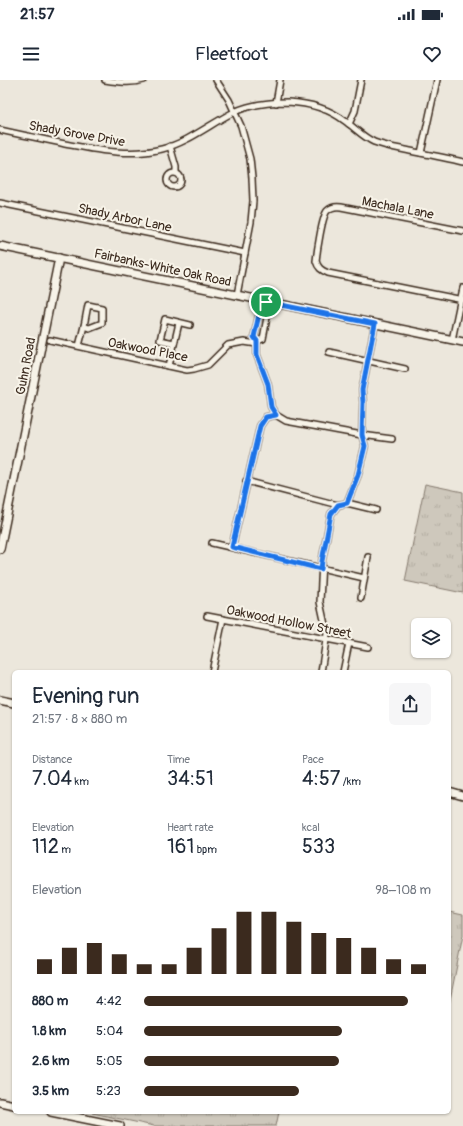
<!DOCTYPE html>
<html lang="en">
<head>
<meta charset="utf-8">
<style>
	:root { --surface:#fff; --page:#f6f6f7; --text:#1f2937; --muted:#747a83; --accent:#3b2a1e }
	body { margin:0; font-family:Pangolin,sans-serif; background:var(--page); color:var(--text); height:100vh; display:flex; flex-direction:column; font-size:15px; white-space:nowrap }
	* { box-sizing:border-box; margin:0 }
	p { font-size:13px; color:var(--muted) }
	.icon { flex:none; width:22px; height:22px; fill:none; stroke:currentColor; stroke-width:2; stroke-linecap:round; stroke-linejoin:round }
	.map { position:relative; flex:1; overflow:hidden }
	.sheet { position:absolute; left:12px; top:590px; width:439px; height:444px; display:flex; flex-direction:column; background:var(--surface); border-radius:6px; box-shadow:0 1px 3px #0004 }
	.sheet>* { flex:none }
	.buttons { position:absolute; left:411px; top:538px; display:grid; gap:8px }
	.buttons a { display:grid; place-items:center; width:40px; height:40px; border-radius:6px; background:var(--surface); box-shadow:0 1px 3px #0004; font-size:20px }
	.pin { position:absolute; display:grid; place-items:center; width:34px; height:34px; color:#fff; margin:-17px; border:2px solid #fff; border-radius:50%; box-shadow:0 1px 4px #0007 }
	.round { display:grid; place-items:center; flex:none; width:42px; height:42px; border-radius:6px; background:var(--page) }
	.head { display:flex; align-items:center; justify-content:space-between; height:68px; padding:0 20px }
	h1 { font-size:22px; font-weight:600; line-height:30px }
	.metrics { display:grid; grid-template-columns:repeat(3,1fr); gap:6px; height:68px; padding:4px 20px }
	.metrics div { display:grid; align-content:center }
	.metrics b { font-size:20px; font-weight:600 }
	.metrics small { font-size:11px; font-weight:400 }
	.metrics p { font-size:11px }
	.chart { height:112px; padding:8px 20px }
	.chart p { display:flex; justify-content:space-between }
	.chart svg { width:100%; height:72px; margin-top:4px; stroke:var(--accent); stroke-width:6 }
	ul { padding:0 20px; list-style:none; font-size:13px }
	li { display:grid; grid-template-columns:64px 48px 1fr; align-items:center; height:30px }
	li i { height:10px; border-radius:5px; background:var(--accent) }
	.status { display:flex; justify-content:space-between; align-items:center; height:28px; padding:0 20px; background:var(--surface); direction:ltr }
	.status svg { height:11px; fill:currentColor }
	header { display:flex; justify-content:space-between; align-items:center; height:52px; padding:0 20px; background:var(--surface); font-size:18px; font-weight:600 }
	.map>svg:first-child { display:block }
	.grass { fill:url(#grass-tufts); stroke:#84796d }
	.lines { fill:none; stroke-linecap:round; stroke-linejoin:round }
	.street-casing { stroke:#3b2a1e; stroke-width:8 }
	.secondary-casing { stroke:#3b2a1e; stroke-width:10 }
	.street { stroke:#f7f3e8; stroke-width:5 }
	.secondary { stroke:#f7f3e8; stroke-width:7 }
	.route-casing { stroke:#fff; stroke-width:8 }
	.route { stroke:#1a73e8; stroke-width:5 }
	.labels { text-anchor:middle; stroke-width:4; stroke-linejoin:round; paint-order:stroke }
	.street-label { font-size:13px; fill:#3b2a1e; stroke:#f7f3e8 }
</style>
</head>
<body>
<div class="status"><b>21:57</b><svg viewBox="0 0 49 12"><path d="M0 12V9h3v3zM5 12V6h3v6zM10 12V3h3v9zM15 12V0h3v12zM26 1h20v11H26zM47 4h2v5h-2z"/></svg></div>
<header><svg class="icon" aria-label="menu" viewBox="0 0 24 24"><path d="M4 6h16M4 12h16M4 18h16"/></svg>Fleetfoot<svg class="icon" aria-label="heart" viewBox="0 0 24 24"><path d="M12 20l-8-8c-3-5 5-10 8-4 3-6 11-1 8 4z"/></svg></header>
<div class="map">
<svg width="463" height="1046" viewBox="0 0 463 1046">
	<defs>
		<pattern id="grass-tufts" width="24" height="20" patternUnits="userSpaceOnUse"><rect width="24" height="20" fill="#cec8bc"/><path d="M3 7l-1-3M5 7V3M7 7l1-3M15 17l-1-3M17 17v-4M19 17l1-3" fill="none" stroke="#b2aca1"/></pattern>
	</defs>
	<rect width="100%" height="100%" fill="#ece7dc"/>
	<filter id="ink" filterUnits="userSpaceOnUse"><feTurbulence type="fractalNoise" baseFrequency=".025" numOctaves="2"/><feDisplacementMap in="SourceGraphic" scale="8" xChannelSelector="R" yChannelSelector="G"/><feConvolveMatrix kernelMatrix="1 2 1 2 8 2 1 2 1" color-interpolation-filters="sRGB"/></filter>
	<g filter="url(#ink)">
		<g class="grass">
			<path d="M425,404L463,412V513L405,501Z"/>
			<path d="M449,832L463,835V855L449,925Z"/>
			<path d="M92,1032H279L276,1046H154L92,1033Z"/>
		</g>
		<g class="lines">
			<defs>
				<g id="street">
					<path d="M105,0C118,2 131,4 144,0"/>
					<path d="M216,0L229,20L241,46L250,79L252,98L253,121L251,142L237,215"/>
					<path d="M276,23L280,0"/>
					<path d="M349,44L355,31L361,0"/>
					<path d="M0,50C22,55 44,59 65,64C97,70 129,77 162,69C189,62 210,44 234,32C250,25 271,22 288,22C308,23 328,28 345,41C355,48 363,57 374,62C387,67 402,69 415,72C431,75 447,78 463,82"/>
					<path d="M170,66L176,87V93"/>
					<path d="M421,73L437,0"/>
					<circle cx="174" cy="100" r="7"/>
					<path d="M0,123L245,173"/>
					<path d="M463,151L341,127C335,126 331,127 327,131C322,137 317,172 316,181C318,188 321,190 328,193L463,220"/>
					<path d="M88,225L102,228V243L89,248L84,246Z"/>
					<path d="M265,227L260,230L254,257L257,261V275L268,304L271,327L276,335L286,341L362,355L392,359"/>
					<path d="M50,260L187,290L194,289L208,285L228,265L244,262L257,264"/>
					<path d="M452,260L463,208"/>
					<path d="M257,261L263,259L268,232L265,227L266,226"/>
					<path d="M174,263L160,260L165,239L190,245"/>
					<path d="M79,266L84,246"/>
					<path d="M329,272L405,289"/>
					<path d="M169,286L179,243"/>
					<path d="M246,401L338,425L347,423L376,430"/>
					<path d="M347,423L358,395L365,366L362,355L363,322L362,310L375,244"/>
					<path d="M212,463L364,498"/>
					<path d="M232,467L260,346L266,337L276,335"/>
					<path d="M361,518L368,477"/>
					<path d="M207,536L368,567"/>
					<path d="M212,592L223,539"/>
					<path d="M321,592L327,554L320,522L322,481L331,434L338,425"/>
					<path d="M343,592L349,563"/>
				</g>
				<g id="secondary">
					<path d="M0,166L463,262"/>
					<path d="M0,469L59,178"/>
					<path d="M0,620L14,623"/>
					<path d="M449,712L463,716"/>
					<path d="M0,1022L14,1025"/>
					<path d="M51,1032L120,1046"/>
				</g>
			</defs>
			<use href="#street" class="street-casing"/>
			<use href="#secondary" class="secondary-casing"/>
			<use href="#street" class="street"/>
			<use href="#secondary" class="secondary"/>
		</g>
	</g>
	<g class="lines" filter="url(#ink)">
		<defs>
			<path id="route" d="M266,222L375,244L362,310L363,322L362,355L365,366L358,395L347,423L338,425L331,434L322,481L321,489L232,467L260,346L266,337L276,335L271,327L268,304L257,275V261L254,257L260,230L265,227Z"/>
		</defs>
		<use href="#route" class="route-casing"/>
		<use href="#route" class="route"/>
	</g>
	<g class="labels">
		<g class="street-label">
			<text transform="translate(77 53) rotate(10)" y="5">Shady Grove Drive</text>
			<text transform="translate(398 127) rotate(11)" y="5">Machala Lane</text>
			<text transform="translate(125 137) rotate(12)" y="5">Shady Arbor Lane</text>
			<text transform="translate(163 187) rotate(12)" y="5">Fairbanks-White Oak Road</text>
			<text transform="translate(148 269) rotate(11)" y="5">Oakwood Place</text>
			<text transform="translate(25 286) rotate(-79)" y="5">Guhn Road</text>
			<text transform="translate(289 541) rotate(11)" y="5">Oakwood Hollow Street</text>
		</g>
	</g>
</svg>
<div class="buttons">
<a><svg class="icon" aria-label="layers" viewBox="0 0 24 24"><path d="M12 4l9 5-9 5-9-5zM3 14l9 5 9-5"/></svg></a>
</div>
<div class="pin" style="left:266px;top:222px;background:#1e9e55"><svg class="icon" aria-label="arrive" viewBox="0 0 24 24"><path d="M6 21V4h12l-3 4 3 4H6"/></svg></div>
<section class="sheet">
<div class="head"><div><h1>Evening run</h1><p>21:57 · 8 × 880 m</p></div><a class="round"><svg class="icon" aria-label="share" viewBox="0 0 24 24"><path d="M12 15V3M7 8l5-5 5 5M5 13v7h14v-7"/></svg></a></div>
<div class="metrics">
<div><p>Distance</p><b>7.04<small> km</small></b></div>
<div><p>Time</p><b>34:51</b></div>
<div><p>Pace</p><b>4:57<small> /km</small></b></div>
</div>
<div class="metrics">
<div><p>Elevation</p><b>112<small> m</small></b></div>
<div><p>Heart rate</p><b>161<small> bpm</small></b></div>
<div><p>kcal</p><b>533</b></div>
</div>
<div class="chart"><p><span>Elevation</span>98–108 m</p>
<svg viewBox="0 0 160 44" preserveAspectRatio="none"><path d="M5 44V35M15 44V28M25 44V25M35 44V32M45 44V38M55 44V38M65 44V28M75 44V16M85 44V6M95 44V6M105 44V12M115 44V19M125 44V22M135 44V28M145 44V35M155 44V38"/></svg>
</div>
<ul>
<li><b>880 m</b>4:42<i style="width:92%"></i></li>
<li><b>1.8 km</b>5:04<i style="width:69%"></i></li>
<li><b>2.6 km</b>5:05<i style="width:68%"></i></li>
<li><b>3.5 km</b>5:23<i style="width:54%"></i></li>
</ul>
</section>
</div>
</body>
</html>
